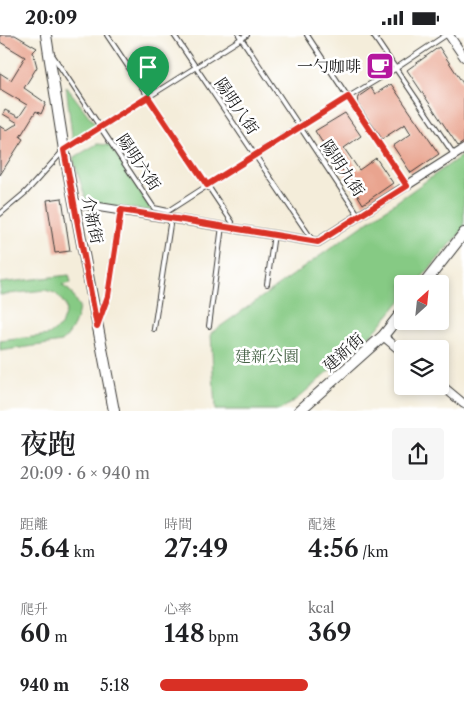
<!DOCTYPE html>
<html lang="zh-TW">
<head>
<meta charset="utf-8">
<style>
	:root { --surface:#fff; --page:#f6f6f6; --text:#202124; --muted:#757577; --accent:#d93025 }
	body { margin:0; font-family:"Libre Caslon Text","Noto Serif TC",serif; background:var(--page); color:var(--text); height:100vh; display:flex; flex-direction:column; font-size:19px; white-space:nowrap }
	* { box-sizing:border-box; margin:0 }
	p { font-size:16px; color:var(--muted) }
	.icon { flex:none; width:28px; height:28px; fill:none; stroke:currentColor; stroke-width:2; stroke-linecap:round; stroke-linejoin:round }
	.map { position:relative; height:376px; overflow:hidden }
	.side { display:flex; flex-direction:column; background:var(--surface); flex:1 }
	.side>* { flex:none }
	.needle { width:32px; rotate:27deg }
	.controls { position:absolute; left:394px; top:240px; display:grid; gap:10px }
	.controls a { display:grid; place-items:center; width:55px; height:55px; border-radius:5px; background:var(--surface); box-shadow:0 2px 8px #0003; font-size:25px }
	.pin { position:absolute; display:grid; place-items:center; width:42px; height:42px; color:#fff; margin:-51px -21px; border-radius:50% 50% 50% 0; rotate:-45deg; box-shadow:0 0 5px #0007 }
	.pin .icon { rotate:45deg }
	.round { display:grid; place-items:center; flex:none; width:52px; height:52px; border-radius:5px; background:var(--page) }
	.head { display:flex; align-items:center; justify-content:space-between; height:85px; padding:0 20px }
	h1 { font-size:28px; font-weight:600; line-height:38px }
	.metrics { display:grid; grid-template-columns:repeat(3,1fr); gap:8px; height:85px; padding:5px 20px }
	.metrics div { display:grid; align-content:center }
	.metrics b { font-size:25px; font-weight:600 }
	.metrics small { font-size:14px; font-weight:400 }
	.metrics p { font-size:14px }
	ul { padding:0 20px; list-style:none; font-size:16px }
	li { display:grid; grid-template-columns:80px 60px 1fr; align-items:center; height:38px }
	li i { height:12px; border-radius:6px; background:var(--accent) }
	.status { display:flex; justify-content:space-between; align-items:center; height:35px; padding:0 25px; background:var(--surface); direction:ltr }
	.status svg { height:14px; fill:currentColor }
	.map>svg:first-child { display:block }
	.green { fill:#86ca84; stroke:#517350 }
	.building { fill:#e9a48f }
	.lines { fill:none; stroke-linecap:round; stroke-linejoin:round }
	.lane-casing { stroke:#3c3b38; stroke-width:6 }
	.street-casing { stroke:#3c3b38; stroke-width:10 }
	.secondary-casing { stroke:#3c3b38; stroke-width:12 }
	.lane { stroke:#fff; stroke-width:4 }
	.street { stroke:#fff; stroke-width:8 }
	.secondary { stroke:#fff; stroke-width:10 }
	.route-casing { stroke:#fff; stroke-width:10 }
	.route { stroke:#d93025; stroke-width:6 }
	.labels { text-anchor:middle; stroke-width:5; stroke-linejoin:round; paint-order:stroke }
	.poi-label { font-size:16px; fill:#1c1c1c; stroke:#fff; text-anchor:end }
	.street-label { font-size:16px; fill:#1c1c1c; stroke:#fff }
	.park-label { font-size:16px; fill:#466246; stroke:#fff }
</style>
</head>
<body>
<div class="status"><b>20:09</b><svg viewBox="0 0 49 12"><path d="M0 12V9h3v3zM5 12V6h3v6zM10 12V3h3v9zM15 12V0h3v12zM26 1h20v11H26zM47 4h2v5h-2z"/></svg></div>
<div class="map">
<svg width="464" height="376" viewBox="0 0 464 376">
	<rect width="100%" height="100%" fill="#fff"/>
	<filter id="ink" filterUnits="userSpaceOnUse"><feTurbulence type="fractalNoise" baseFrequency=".02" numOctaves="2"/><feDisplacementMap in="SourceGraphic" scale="10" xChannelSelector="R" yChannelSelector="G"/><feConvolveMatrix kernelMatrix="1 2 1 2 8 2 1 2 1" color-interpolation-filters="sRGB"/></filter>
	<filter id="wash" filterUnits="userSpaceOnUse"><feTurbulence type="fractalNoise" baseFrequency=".0096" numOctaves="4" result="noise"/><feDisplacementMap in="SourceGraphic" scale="20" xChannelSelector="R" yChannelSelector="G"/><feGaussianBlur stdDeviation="1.12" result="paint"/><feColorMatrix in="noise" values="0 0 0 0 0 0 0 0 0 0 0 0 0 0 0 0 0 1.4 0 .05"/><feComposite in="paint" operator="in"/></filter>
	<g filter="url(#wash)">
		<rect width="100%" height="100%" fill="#f4edda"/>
		<g class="green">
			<path d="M66,51L98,93L73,109Z"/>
			<path d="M97,109L110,110L152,176L87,168L73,123Z"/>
			<path d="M464,119V194L416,249H402V264L375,296L298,363L280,375H215L211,298Z"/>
			<path d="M69,240L71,248L62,250L70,256L79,272C77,287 72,296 62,307L0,316V306L49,300L61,291L66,276L65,270L60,263L55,258L45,255L0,260V248Z"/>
		</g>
		<g id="blocks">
			<g class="building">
				<path d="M0,0H15L37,13L33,17L37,32L24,53L46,68L41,79L36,76L20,102L23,104L0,140V91L7,95L18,88L3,79L5,75L19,82L27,70L0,54V38L11,45L25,22L0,7Z"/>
				<path d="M439,12L464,50V107L458,111L407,35Z"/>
				<path d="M391,49L439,119L411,138L393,111L411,99L405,89L382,104L357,68L358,62L371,53L375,59Z"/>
				<path d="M345,78L361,101L344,113L359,135L376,123L393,148L363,169L333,120L331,121L315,96Z"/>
				<path d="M62,163L70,216L55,218L47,165Z"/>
			</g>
		</g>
	</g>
	<g filter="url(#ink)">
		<use href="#blocks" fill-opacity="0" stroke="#3c3b38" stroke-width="1"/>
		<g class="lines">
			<defs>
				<g id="lane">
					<path d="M107,0L232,187"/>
					<path d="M174,0L313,206"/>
					<path d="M239,0L359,181"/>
					<path d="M307,0L406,150"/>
					<path d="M373,0L455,121"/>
					<path d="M53,21L154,173L168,176L300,91L395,34L446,0"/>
					<path d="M0,179L26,157L64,115L247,0"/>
					<path d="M267,249L274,199"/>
					<path d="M99,285L108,261L121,175"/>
					<path d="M209,291L222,191"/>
					<path d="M154,294L171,183"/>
				</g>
				<g id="street">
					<path d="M449,0L464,22"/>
					<path d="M74,168L318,207L464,114"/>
					<path d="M383,301L402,317"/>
					<path d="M440,349L464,369"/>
				</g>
				<g id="secondary">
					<path d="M46,0L64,115L114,376"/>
					<path d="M424,249L464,198"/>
					<path d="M299,376L383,301L402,277"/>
				</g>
			</defs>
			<use href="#lane" class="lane-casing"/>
			<use href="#street" class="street-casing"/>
			<use href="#secondary" class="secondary-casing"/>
			<use href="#lane" class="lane"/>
			<use href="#street" class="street"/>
			<use href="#secondary" class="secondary"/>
		</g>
	</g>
	<g class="lines" filter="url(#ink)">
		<defs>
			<path id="route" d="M148,62L207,150L348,62L407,151L318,207L121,175L108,261L97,291L64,115Z"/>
		</defs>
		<use href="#route" class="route-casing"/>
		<use href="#route" class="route"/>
	</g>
	<defs>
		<symbol id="cafe-square" viewBox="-11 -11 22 22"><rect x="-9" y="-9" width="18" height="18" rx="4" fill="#b5179e" stroke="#fff"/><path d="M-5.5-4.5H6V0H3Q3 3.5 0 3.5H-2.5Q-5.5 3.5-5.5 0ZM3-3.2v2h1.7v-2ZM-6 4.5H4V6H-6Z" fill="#fff"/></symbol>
	</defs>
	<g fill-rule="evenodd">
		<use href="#cafe-square" x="364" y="15" width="32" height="32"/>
	</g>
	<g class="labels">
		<g class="poi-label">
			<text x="361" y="37">一勺咖啡</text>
		</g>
		<g class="street-label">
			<text transform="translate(237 71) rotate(56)" y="6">陽明八街</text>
			<text transform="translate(139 127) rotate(56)" y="6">陽明六街</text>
			<text transform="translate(343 133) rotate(56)" y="6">陽明九街</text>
			<text transform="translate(93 185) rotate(79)" y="6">介新街</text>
			<text transform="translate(343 317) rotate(-42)" y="6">建新街</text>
		</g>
		<g class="park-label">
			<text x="267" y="327">建新公園</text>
		</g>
	</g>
</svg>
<div class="controls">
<a><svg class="needle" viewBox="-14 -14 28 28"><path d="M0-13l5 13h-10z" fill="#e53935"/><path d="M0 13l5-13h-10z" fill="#757577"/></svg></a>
<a><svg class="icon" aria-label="layers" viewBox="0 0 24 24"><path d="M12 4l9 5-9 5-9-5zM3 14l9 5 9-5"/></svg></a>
</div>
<div class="pin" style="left:148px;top:62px;background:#1e9e55"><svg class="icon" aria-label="arrive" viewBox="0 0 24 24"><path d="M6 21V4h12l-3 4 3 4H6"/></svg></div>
</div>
<section class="side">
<div class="head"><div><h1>夜跑</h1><p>20:09 · 6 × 940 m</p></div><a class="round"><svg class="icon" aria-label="share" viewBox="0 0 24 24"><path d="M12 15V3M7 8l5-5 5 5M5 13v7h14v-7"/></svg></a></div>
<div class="metrics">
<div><p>距離</p><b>5.64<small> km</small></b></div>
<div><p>時間</p><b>27:49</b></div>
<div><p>配速</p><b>4:56<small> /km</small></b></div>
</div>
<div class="metrics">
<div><p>爬升</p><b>60<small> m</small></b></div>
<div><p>心率</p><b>148<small> bpm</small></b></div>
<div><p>kcal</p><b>369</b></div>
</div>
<ul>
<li><b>940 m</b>5:18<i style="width:52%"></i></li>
</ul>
</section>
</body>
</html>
